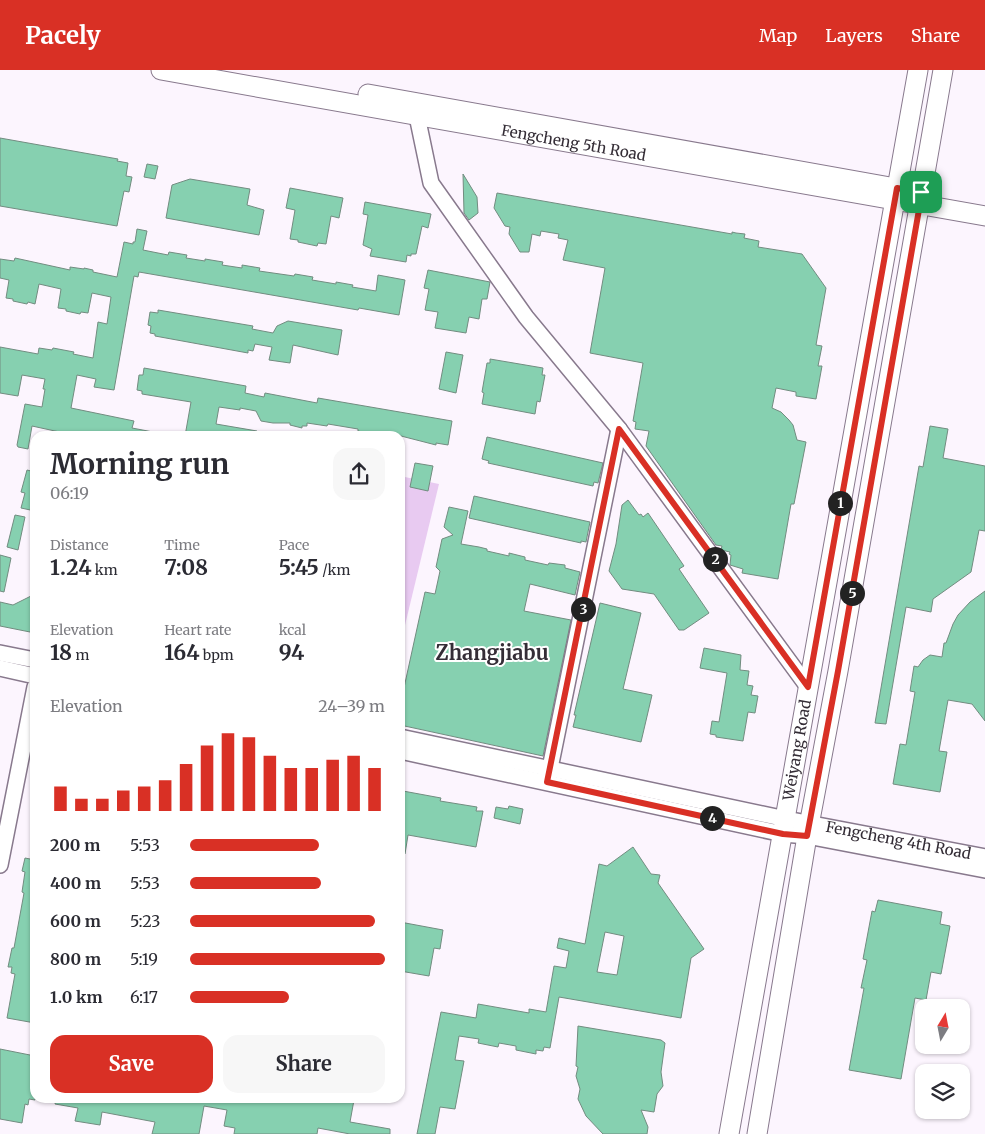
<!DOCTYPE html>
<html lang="en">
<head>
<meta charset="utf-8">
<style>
	:root { --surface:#fff; --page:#f7f7f7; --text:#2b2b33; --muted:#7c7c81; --accent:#d93025 }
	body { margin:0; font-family:Merriweather,serif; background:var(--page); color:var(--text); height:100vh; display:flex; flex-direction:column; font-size:19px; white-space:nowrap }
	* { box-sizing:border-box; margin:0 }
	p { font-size:16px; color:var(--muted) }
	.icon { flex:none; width:28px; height:28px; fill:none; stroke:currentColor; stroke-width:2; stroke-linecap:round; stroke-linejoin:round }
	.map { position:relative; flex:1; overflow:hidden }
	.details { position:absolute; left:30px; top:361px; width:375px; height:672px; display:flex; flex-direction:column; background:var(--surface); border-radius:15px; box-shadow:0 1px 4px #0004 }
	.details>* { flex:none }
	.needle { width:32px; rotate:10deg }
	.tools { position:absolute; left:915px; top:929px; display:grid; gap:10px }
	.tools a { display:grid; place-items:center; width:55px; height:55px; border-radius:10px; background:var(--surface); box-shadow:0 1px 4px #0004; font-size:25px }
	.pin { position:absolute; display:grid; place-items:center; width:42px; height:42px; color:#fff; margin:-21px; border-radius:10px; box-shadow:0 2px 8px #0006 }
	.km { position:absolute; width:25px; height:25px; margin:-12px; border-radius:50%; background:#222; color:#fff; font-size:14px; line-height:25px; text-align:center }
	.round { display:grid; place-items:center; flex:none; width:52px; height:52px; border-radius:15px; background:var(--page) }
	.head { display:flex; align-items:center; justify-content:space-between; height:85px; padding:0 20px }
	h1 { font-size:28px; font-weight:700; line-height:38px }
	.figures { display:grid; grid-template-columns:repeat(3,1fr); gap:8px; height:85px; padding:5px 20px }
	.figures div { display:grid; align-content:center }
	.figures b { font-size:21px; font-weight:700 }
	.figures small { font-size:14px; font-weight:400 }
	.figures p { font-size:14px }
	.chart { height:140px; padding:10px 20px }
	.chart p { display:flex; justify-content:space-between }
	.chart svg { width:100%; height:90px; margin-top:5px; stroke:var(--accent); stroke-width:6 }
	.button { display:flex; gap:10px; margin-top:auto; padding:10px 20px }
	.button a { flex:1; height:58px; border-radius:15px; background:var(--accent); color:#fff; font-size:20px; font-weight:700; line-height:58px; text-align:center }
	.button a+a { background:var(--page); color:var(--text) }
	ul { padding:0 20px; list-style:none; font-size:16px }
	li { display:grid; grid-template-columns:80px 60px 1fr; align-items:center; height:38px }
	li i { height:12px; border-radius:6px; background:var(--accent) }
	header { display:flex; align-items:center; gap:30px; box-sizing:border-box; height:70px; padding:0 25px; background:var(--accent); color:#fff }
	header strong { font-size:24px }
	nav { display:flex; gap:28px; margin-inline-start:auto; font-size:18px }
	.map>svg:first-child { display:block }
	.grass { fill:#e8caf1 }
	.building { fill:#86d0b0; stroke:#728c80; fill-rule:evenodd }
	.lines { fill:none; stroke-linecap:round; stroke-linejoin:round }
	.minor-casing { stroke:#88798d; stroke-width:18 }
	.major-casing { stroke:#88798d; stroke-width:21 }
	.minor { stroke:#fff; stroke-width:15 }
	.major { stroke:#fff; stroke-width:19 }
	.route-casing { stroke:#fff; stroke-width:10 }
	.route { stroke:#d93025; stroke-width:6 }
	.labels { text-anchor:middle; stroke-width:4; stroke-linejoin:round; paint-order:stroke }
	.street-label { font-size:15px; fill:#342d36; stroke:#fff }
	.district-label { font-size:20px; font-weight:bold; fill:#342d36; stroke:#fff }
</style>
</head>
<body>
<header>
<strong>Pacely</strong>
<nav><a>Map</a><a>Layers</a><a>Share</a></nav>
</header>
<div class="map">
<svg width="985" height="1064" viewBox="0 0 985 1064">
	<rect width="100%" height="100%" fill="#fcf5fe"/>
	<path class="grass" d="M400,406L439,414L400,576Z"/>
	<g class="building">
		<path d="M0,68L118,89L117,91L128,93L126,106L132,107L129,122L124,121L117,156L0,136Z"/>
		<path d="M147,94L158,96L155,109L144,107Z"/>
		<path d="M463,104L477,127L478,143L469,150L464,143Z"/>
		<path d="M190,109L250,119L247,135L264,140L259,165L166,148L172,115Z"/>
		<path d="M290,118L343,128L339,148L331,146L326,174L318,173L317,176L298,172V170L290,169L295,140L286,138Z"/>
		<path d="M497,123L732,164V162L736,163L745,164L744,168L759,171L758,177L802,184L826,218L816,275L822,276L818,296H822L816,329L796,326V322L776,318L772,338L781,342L789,350L793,355L797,370L806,372L794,434H791L778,509L742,503L743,499L730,495L731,485L729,484L730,482L721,480L722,476L716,475L646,376L649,361L635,359L636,352L633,351L643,293L590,283L605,198L563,190L568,170L558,168L559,164L541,161L540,166L532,164L529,182H520L509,164L510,157L505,156L494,138Z"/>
		<path d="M365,132L431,144L428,158L422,156L416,184H411V186L407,185L406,192L370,186L372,179L363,175L368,145L363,144Z"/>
		<path d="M137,159L147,161L143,180L168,185L169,182L187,185L186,188L205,191V189L223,192L222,195L242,198V195L260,198L259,201L294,206L295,204L313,207L312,210L336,214V212L353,215L352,217L376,221L378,205L405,210L399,245L359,238L358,240L139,202L138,207L134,206L114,320L94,317L96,309L77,305L71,338L134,351L132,358L153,362L152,366H78L32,356L28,379L18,377L17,375L25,334L42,337L45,319H43L45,309L22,305L18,326L0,323V277L38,284L39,278L52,280L53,278L74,282L73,284L93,288L98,252L107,254L111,227L92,223L88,243L81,242L80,244L66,241V239L58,238L61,219L39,214L35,234L28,232L27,234L13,231V229L6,228L9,210L0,208V189L14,191L15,188L70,200V197L84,199V198L93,200V202L117,207L124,172L133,174V172H135Z"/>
		<path d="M428,200L490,212L487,229H482L479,249L469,247L466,263L435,258L438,242L425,240L429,219L424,218Z"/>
		<path d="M158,240L253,256L252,259L273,263L277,256L288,251L342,260L338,285L293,275L290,293L269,290L272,277L255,274L253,281L248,280V283L155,266V264L150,263L151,256L148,255L150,242L158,243Z"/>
		<path d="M446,282L463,285L456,323L439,319Z"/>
		<path d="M490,289L543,298L542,305H545L540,332L537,331L535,344L482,334L484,323L482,322L487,293H490Z"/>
		<path d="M144,298L246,316L245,323L264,327L265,323L317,333L318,328L452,351L448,375L436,373V375L401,366H390V365L373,362L372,364L358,361V359L328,354L327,356L307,353V356H302V358L290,355V353H273L261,351L256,341L240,338V340L219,337L216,354L257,361L256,366H228L207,363V366H185L191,332L142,324V321L137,320L139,305H143Z"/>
		<path d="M930,356L948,359L943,388L985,396V461L979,460L971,502L933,529L931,542L906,537L886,654L875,653L919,396L923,397Z"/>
		<path d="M487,367L603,393L598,413L594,412L593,416L488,393L489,391L482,389Z"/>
		<path d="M415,393L433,396L428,421L410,417Z"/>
		<path d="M27,400L35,402V441L21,438L25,423L21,422Z"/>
		<path d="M474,426L590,452L586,472L581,471V473L469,448Z"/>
		<path d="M628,430L639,445L641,444L643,447L648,443L684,496L679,499L709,543L684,560H679L654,524L622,519L609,501L616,474L622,435Z"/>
		<path d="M449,437L468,441L461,474L479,477L487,479V481L509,486V483L525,487V490L548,495L549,493L565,495V498L580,502L575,525L530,514L524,541L571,550L543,686L400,655V636L425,522L435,524L440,501L436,497L442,469L453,465L444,457Z"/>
		<path d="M15,445L25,447L18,480L7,477Z"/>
		<path d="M0,485L11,488L4,522L0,521Z"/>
		<path d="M985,521V651L972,634L948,630L939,681L947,682L940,722L893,714L900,674L906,675L915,622L910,621L914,596L918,597L923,590L930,585L942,587L944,573H946L953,554L958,545L970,532Z"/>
		<path d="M35,524V563L0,556V532L13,535Z"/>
		<path d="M600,533L641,543L623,619L652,625L641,672L573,657L576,645H574Z"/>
		<path d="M704,578L741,585L740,600L749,601L747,615L753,616L751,625L758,626L755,643L748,642L743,671L716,667V665L710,664L712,651L719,652L727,603L700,598Z"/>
		<path d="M403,721L441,728L440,731L477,737L476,741H483L476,777L408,765L405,784L400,783V723L403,724Z"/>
		<path d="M509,736L523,739L520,754L494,748L496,737L508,739Z"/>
		<path d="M633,777L651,804L660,805L658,813L704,879L691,888L681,948L559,927L550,978L544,977L543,981L536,980V984L516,980V976L499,973L498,977L478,973L479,969L459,966L455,990L464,991L455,1039L440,1037L435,1064H417L441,942L476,948L478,934L529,943V939L546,942L554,896L566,898L569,881L557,878L559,868L585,874L599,794L607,796ZM605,862L624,866L617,905L597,902Z"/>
		<path d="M25,788L35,790V953L7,948L15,904L11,903L12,897H8L12,878H14L24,823L22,822L25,802L22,801Z"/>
		<path d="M878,830L942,842L940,854L950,856L941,904L931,902L926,930L915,928L901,1009L849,1000L864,918H861L867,890L863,889L872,841L875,842Z"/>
		<path d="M400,852L443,860L440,879L434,878L429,906L400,901L402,873L400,872Z"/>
		<path d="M578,956L661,970L665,973L661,1002L663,1016L657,1024L654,1042L641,1040L648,1057L647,1064H603L586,1046L578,1029L580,1019L576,1006L578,997L576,996Z"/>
		<path d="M0,979L35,986V1030L29,1029L28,1035L25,1034L22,1053L0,1049Z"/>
		<path d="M56,1029H350L354,1030L350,1052L390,1059V1064H350L318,1058L317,1064H234L235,1058L224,1056L227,1040L204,1036L199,1064H152L155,1052L102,1042L100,1055L75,1051L78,1038L55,1034Z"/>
	</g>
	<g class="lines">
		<defs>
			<g id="minor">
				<path d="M417,46L431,113L526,247L619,359L808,617"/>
				<path d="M0,583L35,590"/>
				<path d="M0,598L35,606"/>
				<path id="s1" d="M400,667L786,749L985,787"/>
				<path d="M400,681L783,764L807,766L985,800"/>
				<path d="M548,708L619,359"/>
				<path d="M0,795L35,617"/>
			</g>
			<g id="major">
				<path id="s2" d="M161,0L985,146"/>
				<path d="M368,24L907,120"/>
				<path id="s3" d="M729,1064L918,0"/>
				<path d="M757,1064L807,766L838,601L943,0"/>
			</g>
		</defs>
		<use href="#minor" class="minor-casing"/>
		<use href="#major" class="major-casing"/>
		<use href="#minor" class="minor"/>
		<use href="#major" class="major"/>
	</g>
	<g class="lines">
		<defs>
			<path id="route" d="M897,118L921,122L920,134L838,601L807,766L783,764L547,712L619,359L808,617Z"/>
		</defs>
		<use href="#route" class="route-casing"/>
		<use href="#route" class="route"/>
	</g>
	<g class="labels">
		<g class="street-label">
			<text dy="5" stroke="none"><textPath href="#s2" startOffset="419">Fengcheng 5th Road</textPath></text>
			<text dy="5" stroke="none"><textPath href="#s3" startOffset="390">Weiyang Road</textPath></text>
			<text dy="5" stroke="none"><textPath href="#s1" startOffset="509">Fengcheng 4th Road</textPath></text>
		</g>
		<g class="district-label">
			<text x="492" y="590">Zhangjiabu</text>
		</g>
	</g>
</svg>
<div class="tools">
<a><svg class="needle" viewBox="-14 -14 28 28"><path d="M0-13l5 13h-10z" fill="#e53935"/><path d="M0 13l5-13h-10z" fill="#7c7c81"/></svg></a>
<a><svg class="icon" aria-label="layers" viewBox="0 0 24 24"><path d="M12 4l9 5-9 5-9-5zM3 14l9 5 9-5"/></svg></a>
</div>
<div class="pin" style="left:921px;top:122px;background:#1e9e55"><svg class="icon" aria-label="arrive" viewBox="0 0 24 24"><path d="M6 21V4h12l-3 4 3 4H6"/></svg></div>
<b class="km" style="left:840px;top:433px">1</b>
<b class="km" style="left:715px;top:489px">2</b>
<b class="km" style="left:583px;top:539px">3</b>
<b class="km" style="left:712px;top:748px">4</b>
<b class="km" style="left:852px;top:523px">5</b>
<section class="details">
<div class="head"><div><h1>Morning run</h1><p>06:19</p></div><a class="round"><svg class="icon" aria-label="share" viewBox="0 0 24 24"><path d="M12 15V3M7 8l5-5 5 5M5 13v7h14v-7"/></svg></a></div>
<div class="figures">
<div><p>Distance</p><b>1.24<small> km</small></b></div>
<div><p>Time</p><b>7:08</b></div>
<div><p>Pace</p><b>5:45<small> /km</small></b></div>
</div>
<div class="figures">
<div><p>Elevation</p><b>18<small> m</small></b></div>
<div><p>Heart rate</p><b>164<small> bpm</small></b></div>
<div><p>kcal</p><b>94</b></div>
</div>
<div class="chart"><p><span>Elevation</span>24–39 m</p>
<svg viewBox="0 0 160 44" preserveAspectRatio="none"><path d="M5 44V32M15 44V38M25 44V38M35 44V34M45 44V32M55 44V29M65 44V21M75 44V12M85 44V6M95 44V8M105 44V17M115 44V23M125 44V23M135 44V19M145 44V17M155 44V23"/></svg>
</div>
<ul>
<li><b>200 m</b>5:53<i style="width:66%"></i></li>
<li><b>400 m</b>5:53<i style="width:67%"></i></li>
<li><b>600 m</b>5:23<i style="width:95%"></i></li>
<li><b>800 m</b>5:19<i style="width:100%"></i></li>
<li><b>1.0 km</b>6:17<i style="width:51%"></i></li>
</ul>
<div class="button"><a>Save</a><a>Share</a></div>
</section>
</div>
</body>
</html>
